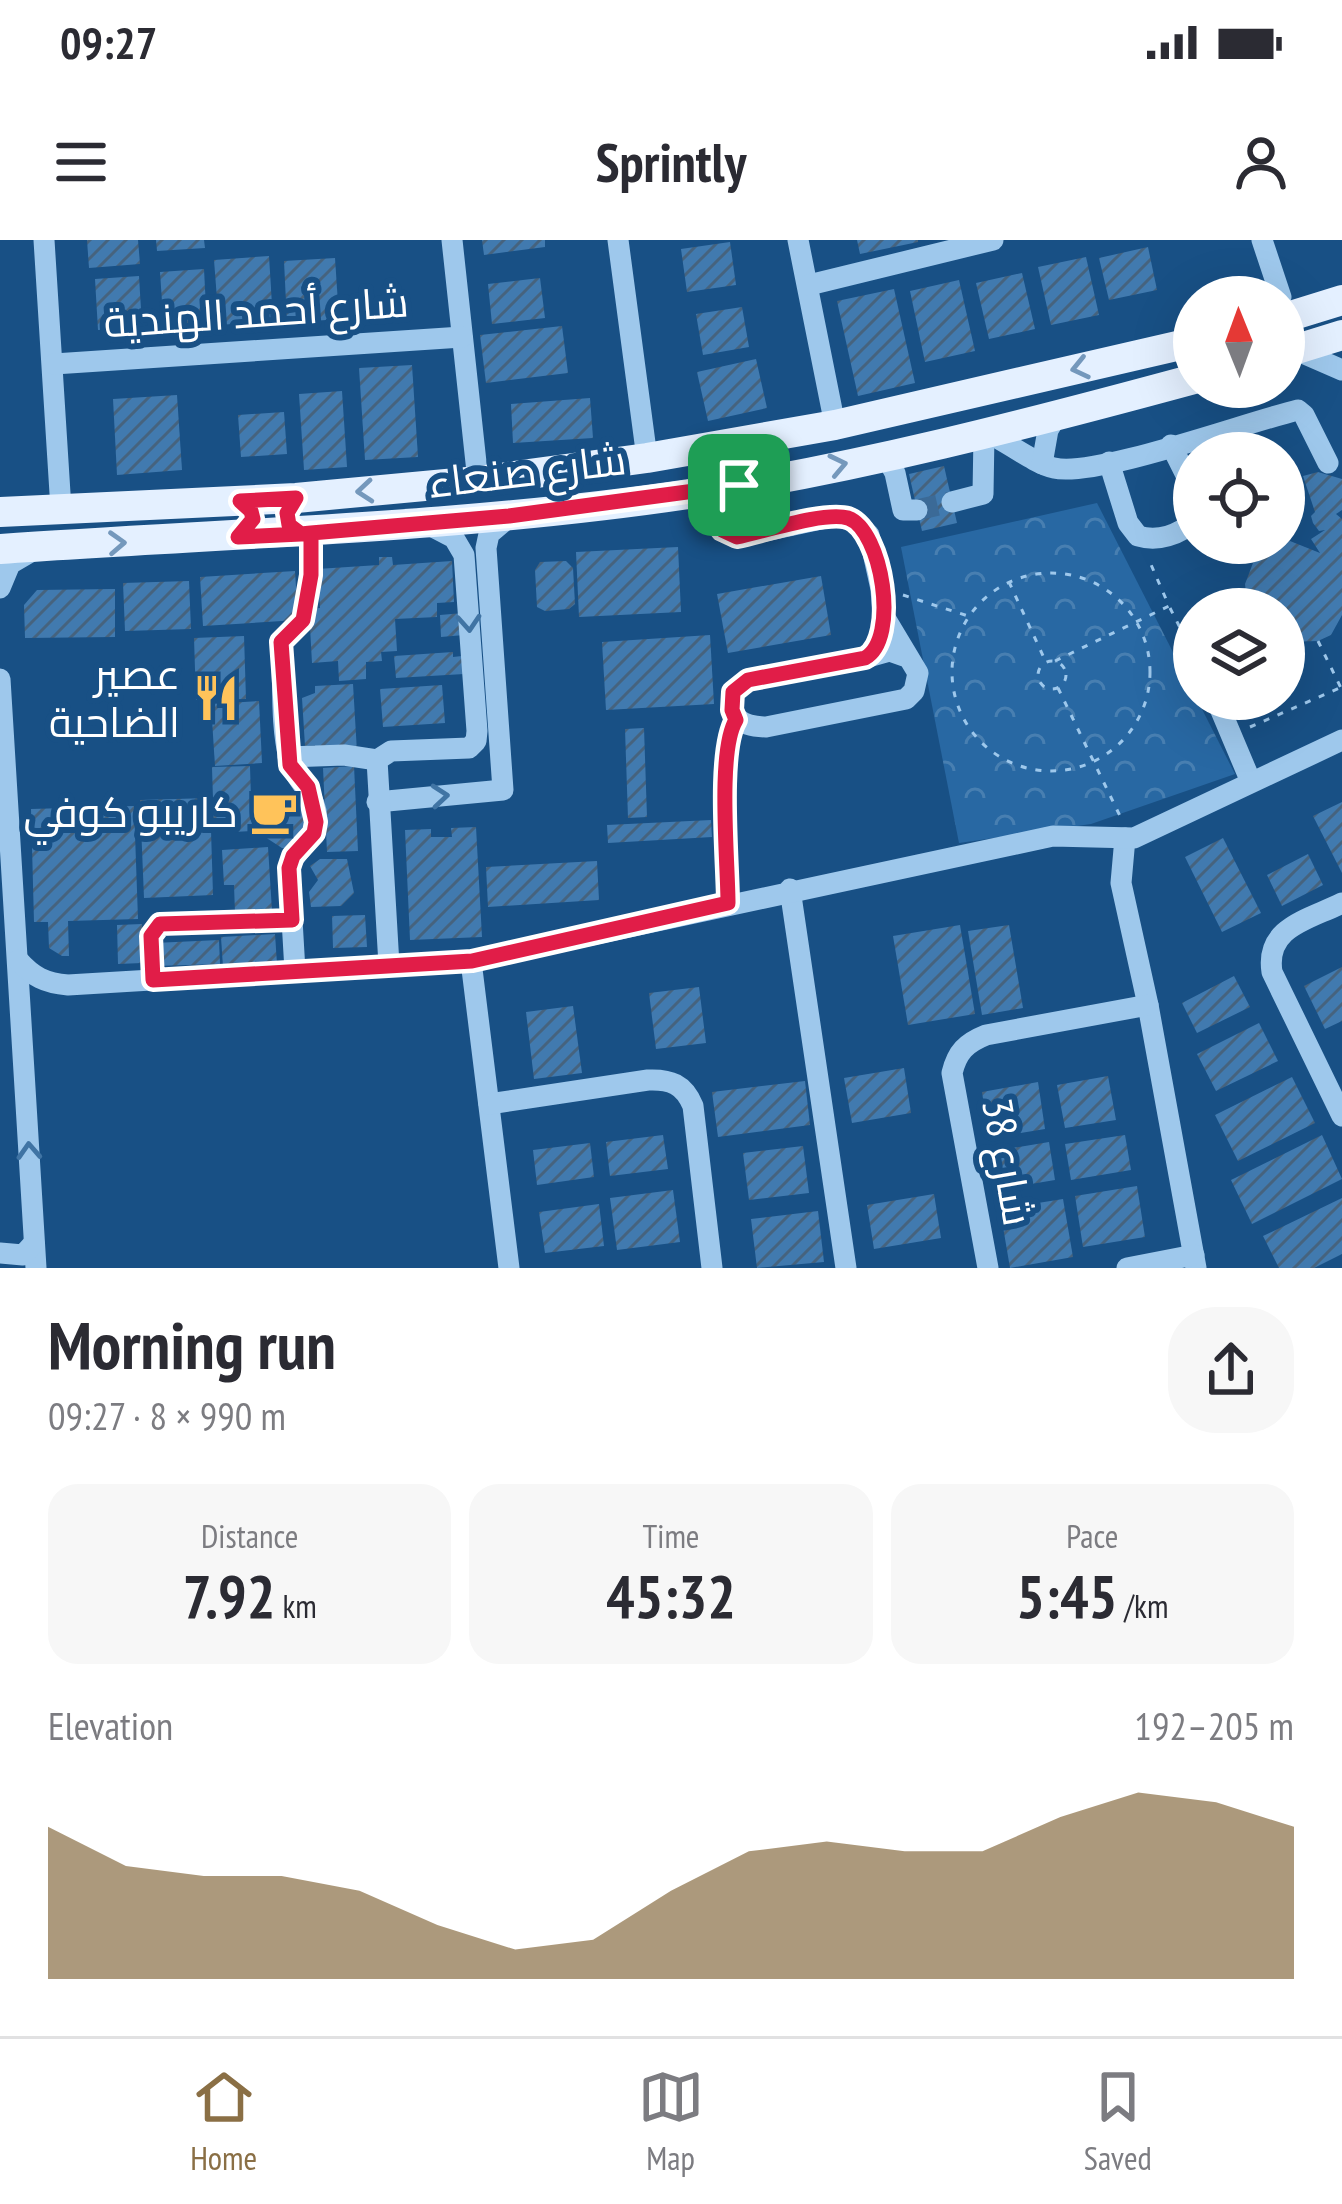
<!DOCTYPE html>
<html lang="en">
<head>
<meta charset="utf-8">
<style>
	:root { --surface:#fff; --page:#f7f7f7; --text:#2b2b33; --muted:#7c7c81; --line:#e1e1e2; --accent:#8a6f45 }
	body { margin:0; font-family:"PT Sans Narrow",Cairo,sans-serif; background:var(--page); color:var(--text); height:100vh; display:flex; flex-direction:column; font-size:45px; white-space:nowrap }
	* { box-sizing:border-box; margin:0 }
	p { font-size:39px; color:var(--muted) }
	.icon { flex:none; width:66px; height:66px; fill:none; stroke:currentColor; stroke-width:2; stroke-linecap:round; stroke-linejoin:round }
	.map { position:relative; height:1028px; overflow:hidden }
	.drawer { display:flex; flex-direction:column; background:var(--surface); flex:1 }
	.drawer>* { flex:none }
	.needle { width:78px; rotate:359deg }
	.tools { position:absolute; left:1173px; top:36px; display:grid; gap:24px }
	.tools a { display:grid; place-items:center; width:132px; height:132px; border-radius:50%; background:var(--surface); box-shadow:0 12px 48px #0002; font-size:60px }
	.pin { position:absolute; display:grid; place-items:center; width:102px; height:102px; color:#fff; margin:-51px; border-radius:24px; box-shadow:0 6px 18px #0006 }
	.round { display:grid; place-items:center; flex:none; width:126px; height:126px; border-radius:48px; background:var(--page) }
	.headline { display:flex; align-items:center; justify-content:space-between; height:204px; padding:0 48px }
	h1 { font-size:66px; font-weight:700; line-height:90px }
	.metrics { display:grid; grid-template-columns:repeat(3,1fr); gap:18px; height:204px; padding:12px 48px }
	.metrics div { display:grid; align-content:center; border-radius:30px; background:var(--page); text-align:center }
	.metrics b { font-size:60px; font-weight:700 }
	.metrics small { font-size:33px; font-weight:400 }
	.metrics p { font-size:33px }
	.chart { height:336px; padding:24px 48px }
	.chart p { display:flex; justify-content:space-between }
	.chart svg { width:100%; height:216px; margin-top:12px; fill:var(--accent); opacity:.7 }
	.status { display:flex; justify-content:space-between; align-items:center; height:84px; padding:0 60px; background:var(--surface); direction:ltr }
	.status svg { height:33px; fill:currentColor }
	header { display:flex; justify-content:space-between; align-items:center; height:156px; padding:0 48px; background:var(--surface); font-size:54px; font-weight:700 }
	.tab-bar { display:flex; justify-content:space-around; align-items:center; height:168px; border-top:3px solid var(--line); background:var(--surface); font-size:33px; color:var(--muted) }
	.tab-bar a { display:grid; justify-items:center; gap:6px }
	.tab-bar .selected { color:var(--accent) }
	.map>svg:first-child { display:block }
	.park { fill:url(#park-crowns) }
	.building { fill:url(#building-hatch) }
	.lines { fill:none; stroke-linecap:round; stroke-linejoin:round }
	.minor-tunnel { stroke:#3b6a97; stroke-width:21; stroke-dasharray:21 10; stroke-linecap:butt }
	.path { stroke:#9ec8ec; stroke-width:3; stroke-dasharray:6 9; stroke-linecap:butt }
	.minor { stroke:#9ec8ec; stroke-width:21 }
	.major { stroke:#e4f0ff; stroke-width:30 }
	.oneway { stroke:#7498bc }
	.oneway2 { stroke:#4074a4 }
	.route-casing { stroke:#fff; stroke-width:24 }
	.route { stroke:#e11d48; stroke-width:15 }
	.labels { text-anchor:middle; stroke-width:12; stroke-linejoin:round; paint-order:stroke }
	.street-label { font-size:42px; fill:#fff; stroke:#185085 }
	.poi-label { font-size:42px; fill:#fff; stroke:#185085; text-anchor:end }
</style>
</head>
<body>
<div class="status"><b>09:27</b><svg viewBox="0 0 49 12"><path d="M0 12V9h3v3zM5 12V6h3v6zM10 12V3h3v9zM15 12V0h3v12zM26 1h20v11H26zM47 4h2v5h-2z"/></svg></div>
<header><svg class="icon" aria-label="menu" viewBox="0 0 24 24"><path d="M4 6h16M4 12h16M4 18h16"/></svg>Sprintly<svg class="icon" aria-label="person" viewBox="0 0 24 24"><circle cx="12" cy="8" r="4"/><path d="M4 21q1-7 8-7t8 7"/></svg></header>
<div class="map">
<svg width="1342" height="1028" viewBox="0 0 1342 1028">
	<defs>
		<pattern id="park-crowns" width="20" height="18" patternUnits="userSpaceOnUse" patternTransform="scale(3)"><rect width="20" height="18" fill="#2868a3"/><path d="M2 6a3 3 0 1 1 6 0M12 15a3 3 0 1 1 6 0" fill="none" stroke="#487fb1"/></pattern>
		<pattern id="building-hatch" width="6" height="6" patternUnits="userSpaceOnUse" patternTransform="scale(3)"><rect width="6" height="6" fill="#417aaf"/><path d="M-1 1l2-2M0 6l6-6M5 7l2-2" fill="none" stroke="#46637e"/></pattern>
	</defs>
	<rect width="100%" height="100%" fill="#185085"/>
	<path class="park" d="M1097,263L1235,534L1091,584L959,603L901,307Z"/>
	<g class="building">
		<path d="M87,0H138L140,24L89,28Z"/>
		<path d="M156,0H204L205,8L157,11Z"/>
		<path d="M482,0H545V7L484,15Z"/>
		<path d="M857,0H918V2L860,14Z"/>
		<path d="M730,2L736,45L687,52L681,9Z"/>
		<path d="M1148,7L1157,50L1109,60L1099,18Z"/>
		<path d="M269,16L273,81L219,85L214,20Z"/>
		<path d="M1086,17L1099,75L1051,85L1038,27Z"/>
		<path d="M335,18L339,79L287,83L284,21Z"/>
		<path d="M204,29L207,88L164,91L160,32Z"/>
		<path d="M1022,33L1035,89L989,99L976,43Z"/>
		<path d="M139,36L142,86L98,90L95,39Z"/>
		<path d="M540,38L545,78L492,84L488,44Z"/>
		<path d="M959,40L975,111L925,122L910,51Z"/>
		<path d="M894,49L915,143L858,156L837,61Z"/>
		<path d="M742,67L749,107L703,115L696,74Z"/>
		<path d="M562,86L568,133L486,143L480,95Z"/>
		<path d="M756,119L767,168L708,181L697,132Z"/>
		<path d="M412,125L418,217L365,220L359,128Z"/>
		<path d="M342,151L347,227L304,230L299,154Z"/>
		<path d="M177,155L182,230L117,235L113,159Z"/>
		<path d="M590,158L593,198L513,203L511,164Z"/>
		<path d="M284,172L287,214L241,217L238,175Z"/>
		<path d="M944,226L957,283L922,291L909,234Z"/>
		<path d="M1318,232L1342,239V270L1336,274L1342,279V375L1331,395L1318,401L1284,402V369H1248L1245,344L1253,323L1270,308L1290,301L1320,313L1311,299L1325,290L1319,291L1313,283L1311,276L1315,272L1303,236Z"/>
		<path d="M678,307L681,372L579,377L576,312Z"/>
		<path d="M379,317H392L393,325L452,321L454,362L437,363V377L395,379L397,411L381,412L382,421L366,422V439L339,441L338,421L312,423L309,369L320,368L317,329L379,325Z"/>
		<path d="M566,321L573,328L575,364L569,369L545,371L537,367L535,330L540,322Z"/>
		<path d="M295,331L298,380L203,386L200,337Z"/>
		<path d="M821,336L831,395L728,413L717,354Z"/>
		<path d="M189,341L191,389L125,391L123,343Z"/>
		<path d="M115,349V397L25,398L24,365L37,350Z"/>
		<path d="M463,373L464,395L441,397L440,375Z"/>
		<path d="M710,395L714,464L606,470L602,402Z"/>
		<path d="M244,396L246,459L196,460L194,398Z"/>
		<path d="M453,412V417L462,416L464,434L396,438L394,416Z"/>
		<path d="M353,444L357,512L315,514V505L305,506L302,458L315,453V446Z"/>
		<path d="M442,445L445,483L383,487L380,449Z"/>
		<path d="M259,461L262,523L215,526L211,464Z"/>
		<path d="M644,488L647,577L628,578L625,489Z"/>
		<path d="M250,526L252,591L214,593L212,527Z"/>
		<path d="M354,526L358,611L327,612L323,528Z"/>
		<path d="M290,556L307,567L312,576L292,608H282L265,597L260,578L271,561Z"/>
		<path d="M210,558L213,655L144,658L140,560Z"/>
		<path d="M1342,562V633L1313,576Z"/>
		<path d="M134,566L138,679L68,681L69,716H62L49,708L48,682H34L31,569Z"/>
		<path d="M711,580L712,597L608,603L607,585Z"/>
		<path d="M476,587L482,697L410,700L405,590L431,589V597H452L451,588Z"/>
		<path d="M1223,598L1261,673L1222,692L1185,617Z"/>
		<path d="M268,607L272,671L235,673L234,645H224L222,610Z"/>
		<path d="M1308,614L1323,645L1282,666L1267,635Z"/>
		<path d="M320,619H347L354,653L341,666L311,667L309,652L318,640L310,626Z"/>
		<path d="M597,621L599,660L488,667L486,627Z"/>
		<path d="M365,675L367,707L333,708L332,676Z"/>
		<path d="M142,684V723L118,724L117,685Z"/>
		<path d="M960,685L975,774L908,785L893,696Z"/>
		<path d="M1009,685L1023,768L982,775L968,691Z"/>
		<path d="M275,694L277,724L223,727L221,697Z"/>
		<path d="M219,700L220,724L155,726L154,703Z"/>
		<path d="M1342,727V781L1325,789L1304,746Z"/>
		<path d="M1234,736L1250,767L1197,793L1182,763Z"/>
		<path d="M699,747L706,803L656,809L649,753Z"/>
		<path d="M573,766L582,833L534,839L526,772Z"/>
		<path d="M1259,783L1278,821L1216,851L1197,814Z"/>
		<path d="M904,828L911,873L852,883L844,838Z"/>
		<path d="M1108,836L1116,880L1065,888L1057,845Z"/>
		<path d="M1292,837L1315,883L1238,921L1215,875Z"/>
		<path d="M805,841L810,885L718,897L712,852Z"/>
		<path d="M1038,842L1045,889L989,898L982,852Z"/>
		<path d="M663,895L668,929L610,936L606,902Z"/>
		<path d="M1125,895L1131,930L1071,940L1065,904Z"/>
		<path d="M1322,895L1342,939L1252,984L1231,940Z"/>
		<path d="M1049,902L1055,940L994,950L988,912Z"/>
		<path d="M590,903L594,937L537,945L533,910Z"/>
		<path d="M803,906L809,953L749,960L743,913Z"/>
		<path d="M1137,946L1145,997L1083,1007L1075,956Z"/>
		<path d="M673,950L680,1002L617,1010L610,958Z"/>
		<path d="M934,954L941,998L874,1009L867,965Z"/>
		<path d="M1342,958V1014L1314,1028H1279L1263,996Z"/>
		<path d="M1063,959L1073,1017L1010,1028L1000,969Z"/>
		<path d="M599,964L604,1006L545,1013L539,972Z"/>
		<path d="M818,971L824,1022L757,1028L751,979Z"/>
	</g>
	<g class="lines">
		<path class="minor-tunnel" d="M917,270L952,262"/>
		<g class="path">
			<circle cx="1051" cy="432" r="99"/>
			<path d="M1009,342L1045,420"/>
			<path d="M903,355L968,376"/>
			<path d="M1170,368L1194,415"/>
			<path d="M294,389L303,380L311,313"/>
			<path d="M1318,401L1341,448"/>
			<path d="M1055,421L1169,366L1149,320"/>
			<circle cx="1052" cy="435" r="14"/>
			<path d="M1058,448L1120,576"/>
			<path d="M1250,487L1342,447"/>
		</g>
		<g class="minor">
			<path d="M44,0L61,269"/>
			<path d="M452,0L478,241"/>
			<path d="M618,0L647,218"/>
			<path d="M798,0L835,185"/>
			<path d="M1262,0L1281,57"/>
			<path d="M809,45L993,0"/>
			<path d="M1296,110L1342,130"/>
			<path d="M54,124L462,97"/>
			<path d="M988,193C1007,202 1035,224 1054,228C1095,238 1247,182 1298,170L1304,175L1328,223"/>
			<path d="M1171,205L1194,251"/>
			<path d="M885,215L895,233L903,270H917"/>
			<path d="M1109,222L1128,283L1138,296C1158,302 1179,295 1194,281"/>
			<path d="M1042,224L1048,190L1057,175"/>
			<path d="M689,254C709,265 717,291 737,297L835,276L856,282L869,295L881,349L884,393"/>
			<path d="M952,262L983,254L984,194"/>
			<path d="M0,348L10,324L34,310"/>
			<path d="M885,378L918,433L914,451L906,459L766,487C740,486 729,479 733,451L748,440L865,418L890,411L907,417"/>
			<path d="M281,402C284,439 280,482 289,518C294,542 324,559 315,588C311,603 294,612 289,628L295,731"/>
			<path d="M0,439L36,1028"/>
			<path d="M1216,459L1251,542"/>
			<path d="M288,517L344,515L377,520"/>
			<path d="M377,562L503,550L486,308L489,294L509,277"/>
			<path d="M1125,598L1121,643L1148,765L1196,1028"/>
			<path d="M790,649L846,1028"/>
			<path d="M728,663C728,622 717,511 736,480"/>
			<path d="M1342,663C1308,680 1265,687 1272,732L1342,876"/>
			<path d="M18,720C33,737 45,743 68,745L471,721L1053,596L1134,598L1342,500"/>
			<path d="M471,721L509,1028"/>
			<path d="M389,725L377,520L391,511L469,508L476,501L477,491L464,315L454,298L429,285"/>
			<path d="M153,740L151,696L161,684L292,680"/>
			<path d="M489,864L648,840C670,839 684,844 693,866L712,1028"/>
			<path d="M0,1013L23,1015L34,1003"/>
			<path d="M988,1028L952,833C957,812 966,803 986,795L1148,765"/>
			<path d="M1127,1028L1194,1015"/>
		</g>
		<g class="major">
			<path d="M1284,78L1342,60"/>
			<path d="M1284,113L1342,95"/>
			<path d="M0,272L296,258L478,241L647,218L835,185L1194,102"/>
			<path d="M0,309C230,293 460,288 689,254C859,228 1028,184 1194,139"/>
		</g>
	</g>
	<defs><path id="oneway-chevron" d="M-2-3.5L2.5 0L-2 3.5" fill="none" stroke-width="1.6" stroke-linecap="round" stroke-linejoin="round" transform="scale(3)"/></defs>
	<g class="oneway">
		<use href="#oneway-chevron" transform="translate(1080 128) rotate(167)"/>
		<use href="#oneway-chevron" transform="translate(838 225) rotate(-12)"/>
		<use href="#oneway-chevron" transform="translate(365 251) rotate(175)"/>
		<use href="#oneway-chevron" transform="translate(117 303) rotate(-3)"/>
	</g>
	<g class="oneway2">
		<use href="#oneway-chevron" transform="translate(469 383) rotate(86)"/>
		<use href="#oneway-chevron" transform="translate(440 556) rotate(-5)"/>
		<use href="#oneway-chevron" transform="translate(29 911) rotate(-93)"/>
	</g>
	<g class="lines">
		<defs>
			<path id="route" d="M739,245L509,276L311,293L301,294L238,297L253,279L251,271L240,261L296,258L287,273L289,285L301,294L311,293V335L303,380L281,402L290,525L308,547L316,582L314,593L293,616L289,628L292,680L160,684L151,696L153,740L472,721L728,663C728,623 717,511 736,480L732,470L733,452L748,440L865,418C900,399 882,290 848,278C825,271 762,292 737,297L722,290C715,270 724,257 739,245"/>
		</defs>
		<use href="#route" class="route-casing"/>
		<use href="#route" class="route"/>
	</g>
	<defs>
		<symbol id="restaurant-bare" viewBox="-9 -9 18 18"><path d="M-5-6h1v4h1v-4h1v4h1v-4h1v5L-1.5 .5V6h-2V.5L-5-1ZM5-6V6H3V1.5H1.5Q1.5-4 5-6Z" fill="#ffc35a" stroke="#185085" stroke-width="2.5" paint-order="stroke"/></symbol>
		<symbol id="cafe-bare" viewBox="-9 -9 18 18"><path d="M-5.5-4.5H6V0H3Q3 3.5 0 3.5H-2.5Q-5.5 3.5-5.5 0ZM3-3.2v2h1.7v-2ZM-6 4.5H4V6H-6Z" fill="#ffc35a" stroke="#185085" stroke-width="2.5" paint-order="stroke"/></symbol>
	</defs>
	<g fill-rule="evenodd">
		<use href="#restaurant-bare" x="183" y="425" width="66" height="66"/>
		<use href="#cafe-bare" x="241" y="539" width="66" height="66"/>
	</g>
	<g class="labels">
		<g class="street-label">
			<text transform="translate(256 72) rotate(-4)" y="15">شارع أحمد الهندية</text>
			<text transform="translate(527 231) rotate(-7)" y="15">شارع صنعاء</text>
			<text transform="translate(1008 922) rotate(80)" y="15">شارع 38</text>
		</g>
		<g class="poi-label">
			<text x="180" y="449">عصير<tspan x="180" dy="48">الضاحية</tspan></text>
			<text x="238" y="587">كاريبو كوفي</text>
		</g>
	</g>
</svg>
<div class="tools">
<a><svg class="needle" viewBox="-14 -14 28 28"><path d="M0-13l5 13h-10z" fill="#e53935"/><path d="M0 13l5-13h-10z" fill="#7c7c81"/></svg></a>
<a><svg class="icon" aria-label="locate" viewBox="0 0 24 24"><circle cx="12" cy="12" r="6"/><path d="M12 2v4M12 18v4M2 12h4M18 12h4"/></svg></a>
<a><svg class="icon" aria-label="layers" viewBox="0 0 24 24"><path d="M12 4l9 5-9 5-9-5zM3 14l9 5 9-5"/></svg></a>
</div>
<div class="pin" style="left:739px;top:245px;background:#1e9e55"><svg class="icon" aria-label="arrive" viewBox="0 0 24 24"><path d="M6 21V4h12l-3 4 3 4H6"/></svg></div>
</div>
<section class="drawer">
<div class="headline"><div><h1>Morning run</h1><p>09:27 · 8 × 990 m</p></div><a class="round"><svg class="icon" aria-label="share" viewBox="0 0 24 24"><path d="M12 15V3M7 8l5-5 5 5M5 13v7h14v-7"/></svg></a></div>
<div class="metrics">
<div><p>Distance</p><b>7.92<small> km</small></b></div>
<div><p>Time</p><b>45:32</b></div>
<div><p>Pace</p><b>5:45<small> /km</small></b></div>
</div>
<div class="chart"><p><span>Elevation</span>192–205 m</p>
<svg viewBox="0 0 160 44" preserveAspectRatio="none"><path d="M0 44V13L10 21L20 23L30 23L40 26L50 33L60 38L70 36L80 26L90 18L100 16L110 18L120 18L130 11L140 6L150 8L160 13V44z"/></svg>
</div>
</section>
<nav class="tab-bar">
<a class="selected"><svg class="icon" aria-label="home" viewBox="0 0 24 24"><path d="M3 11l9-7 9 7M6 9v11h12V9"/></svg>Home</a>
<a><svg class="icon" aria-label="map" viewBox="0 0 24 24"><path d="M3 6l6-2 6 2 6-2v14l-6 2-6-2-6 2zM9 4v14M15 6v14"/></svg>Map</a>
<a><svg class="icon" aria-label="saved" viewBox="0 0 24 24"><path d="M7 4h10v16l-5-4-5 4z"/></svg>Saved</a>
</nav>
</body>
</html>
